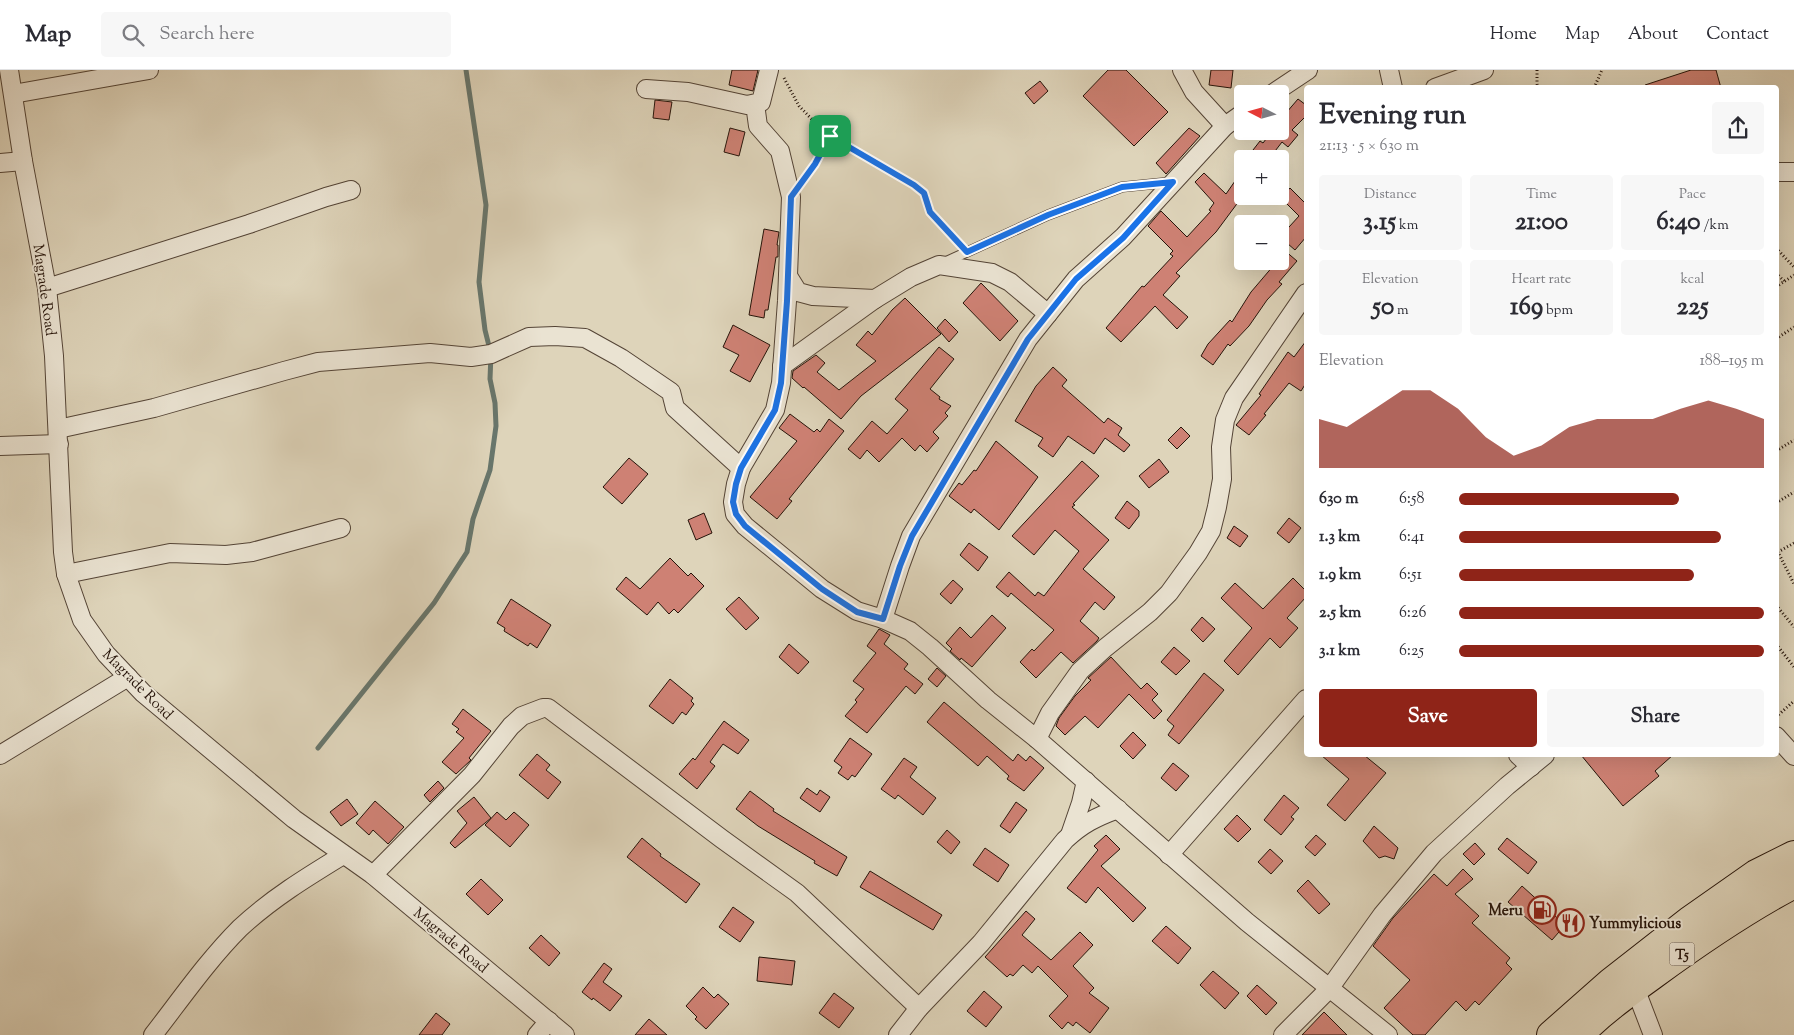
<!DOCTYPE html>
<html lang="en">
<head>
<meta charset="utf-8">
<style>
	:root { --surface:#fff; --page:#f7f7f7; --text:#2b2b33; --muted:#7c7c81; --line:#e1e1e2; --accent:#8f2418 }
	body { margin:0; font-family:"Sorts Mill Goudy",serif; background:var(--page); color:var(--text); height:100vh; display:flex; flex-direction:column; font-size:19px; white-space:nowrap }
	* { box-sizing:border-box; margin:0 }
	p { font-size:16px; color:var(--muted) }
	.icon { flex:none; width:28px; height:28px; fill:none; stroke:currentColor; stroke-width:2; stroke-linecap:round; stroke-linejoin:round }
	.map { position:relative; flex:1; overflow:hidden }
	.side { position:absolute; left:1304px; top:15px; width:475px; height:672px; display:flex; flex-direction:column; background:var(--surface); border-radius:5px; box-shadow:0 5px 20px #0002 }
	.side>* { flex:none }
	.needle { width:32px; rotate:276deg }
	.buttons { position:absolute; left:1234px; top:15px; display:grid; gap:10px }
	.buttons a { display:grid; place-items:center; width:55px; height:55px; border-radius:5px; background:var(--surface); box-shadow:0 5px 20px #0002; font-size:25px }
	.pin { position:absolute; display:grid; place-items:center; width:42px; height:42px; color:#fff; margin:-21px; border-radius:10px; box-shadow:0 2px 8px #0006 }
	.round { display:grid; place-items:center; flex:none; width:52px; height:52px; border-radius:5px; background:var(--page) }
	.overview { display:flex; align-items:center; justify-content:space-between; height:85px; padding:0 15px }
	h1 { font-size:28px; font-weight:700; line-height:38px }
	.stats { display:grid; grid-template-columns:repeat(3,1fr); gap:8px; height:85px; padding:5px 15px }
	.stats div { display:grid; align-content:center; border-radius:5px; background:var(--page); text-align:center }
	.stats b { font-size:25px; font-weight:700 }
	.stats small { font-size:14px; font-weight:400 }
	.stats p { font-size:14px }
	.chart { height:140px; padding:10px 15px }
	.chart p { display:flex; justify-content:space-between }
	.chart svg { width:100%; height:90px; margin-top:5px; fill:var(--accent); opacity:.7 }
	.action { display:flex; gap:10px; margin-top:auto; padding:10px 15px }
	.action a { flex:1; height:58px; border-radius:5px; background:var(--accent); color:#fff; font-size:20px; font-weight:700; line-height:58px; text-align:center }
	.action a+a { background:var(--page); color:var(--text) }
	ul { padding:0 15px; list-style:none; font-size:16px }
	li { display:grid; grid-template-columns:80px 60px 1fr; align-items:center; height:38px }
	li i { height:12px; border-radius:6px; background:var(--accent) }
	header { display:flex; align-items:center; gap:30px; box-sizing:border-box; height:70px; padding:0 25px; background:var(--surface); border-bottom:1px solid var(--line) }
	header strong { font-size:24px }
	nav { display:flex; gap:28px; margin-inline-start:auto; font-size:18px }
	.search { width:350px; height:45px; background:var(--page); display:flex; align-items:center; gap:12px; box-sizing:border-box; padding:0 18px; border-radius:5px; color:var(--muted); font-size:19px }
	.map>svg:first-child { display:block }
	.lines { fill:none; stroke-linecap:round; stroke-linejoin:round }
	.stream { stroke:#68766c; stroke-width:5 }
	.building { fill:#ce8174; stroke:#26140a }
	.lane-casing { stroke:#544436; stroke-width:11 }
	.street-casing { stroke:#544436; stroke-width:20 }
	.highway-casing { stroke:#26140a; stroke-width:30 }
	.path { stroke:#26140a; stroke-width:3; stroke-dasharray:1 2.5; stroke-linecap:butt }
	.lane { stroke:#eae3d2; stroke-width:9 }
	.street { stroke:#eae3d2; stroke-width:18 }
	.highway { stroke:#ded4ba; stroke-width:28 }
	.route-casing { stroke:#fff; stroke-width:10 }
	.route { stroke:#1a73e8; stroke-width:6 }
	.labels { text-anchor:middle; stroke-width:4; stroke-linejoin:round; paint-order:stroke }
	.shield { fill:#eae3d2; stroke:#615246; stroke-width:1 }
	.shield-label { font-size:14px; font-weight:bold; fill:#26140a }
	.street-label { font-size:15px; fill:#26140a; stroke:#eae3d2 }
	.poi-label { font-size:15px; font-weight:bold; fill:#26140a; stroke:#eae3d2; text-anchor:end }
</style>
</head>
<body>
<header>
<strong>Map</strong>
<div class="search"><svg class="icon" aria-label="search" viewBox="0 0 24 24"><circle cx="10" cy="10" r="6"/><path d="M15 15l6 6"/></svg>Search here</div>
<nav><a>Home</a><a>Map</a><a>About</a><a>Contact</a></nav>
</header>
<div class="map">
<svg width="1794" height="965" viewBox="0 0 1794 965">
	<rect width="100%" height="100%" fill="#ded4ba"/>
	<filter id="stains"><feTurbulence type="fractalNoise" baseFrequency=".004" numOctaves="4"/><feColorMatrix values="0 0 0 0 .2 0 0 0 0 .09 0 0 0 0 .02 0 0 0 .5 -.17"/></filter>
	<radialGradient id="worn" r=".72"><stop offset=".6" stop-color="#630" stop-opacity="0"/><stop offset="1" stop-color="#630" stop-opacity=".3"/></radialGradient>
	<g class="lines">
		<path class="stream" d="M318,678L434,533L467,482L473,449L490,400L496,356L495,333L490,309L491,284L485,260L479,212L486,135L466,0"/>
	</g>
	<g class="building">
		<path d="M732,0H758L753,21L729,15Z"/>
		<path d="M1108,0H1126L1168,42L1134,76L1083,26Z"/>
		<path d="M1211,0H1233L1231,18L1209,15Z"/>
		<path d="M1691,0H1716L1721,18H1646L1645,15Z"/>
		<path d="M1040,11L1048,21L1034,34L1025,23Z"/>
		<path d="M1298,29L1306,35V46L1292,60L1298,65L1288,77L1282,72L1269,89H1246L1260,71L1263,73L1270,64L1266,61H1280V50Z"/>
		<path d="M655,30L672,32L669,50L653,48Z"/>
		<path d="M730,58L745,62L739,86L724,82Z"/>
		<path d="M1189,58L1200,66L1166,104L1156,93Z"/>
		<path d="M1242,101V127L1216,162L1176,203L1180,206L1163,225L1188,247L1177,259L1155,236L1121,272L1106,258L1142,216L1144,217L1173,186L1170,184L1173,181L1148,156L1161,141L1187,167L1211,141L1209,140L1214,133L1195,112L1204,103L1226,124Z"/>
		<path d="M1290,118L1306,134V167L1295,180L1280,167L1299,146L1281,128Z"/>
		<path d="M764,159L779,162L777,175H778V187H776L768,240H765L764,248L749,245Z"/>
		<path d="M1284,180L1297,191L1279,212L1282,214L1267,230L1249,256L1230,276L1228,274L1213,295L1201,286L1208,274L1230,250L1232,252L1251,222L1274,195L1273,194L1275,191H1280V185Z"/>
		<path d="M981,213L1018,251L1000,271L963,233Z"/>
		<path d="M905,228L941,264L861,326L841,349L804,317L803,318L792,308L793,301L816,285L825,293L817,302L839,320L876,291L856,275L868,261L872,265L892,240Z"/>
		<path d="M945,249L958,262L949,272L937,258Z"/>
		<path d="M733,255L770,275L750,312L730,301L739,285L723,277Z"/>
		<path d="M1306,271V313L1301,321L1289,313L1264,344L1266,345L1249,365L1236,355L1261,325L1259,324L1288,282L1294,287Z"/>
		<path d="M939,277L954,289L930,319L940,327L939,329L951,336L945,343L948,346L933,362L939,368L927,382L920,375L915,381L902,368L879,392L867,380L860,389L848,379L872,351L887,364L908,340L895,329Z"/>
		<path d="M1053,297L1067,310L1062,316L1104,353L1108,348L1122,358L1118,365L1130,375L1124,382L1105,368L1094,384L1068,366L1053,387L1038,376L1043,368L1015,351L1036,316Z"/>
		<path d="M790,344L814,362L817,359L820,362L829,349L844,361L789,429L792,431L777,449L750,427L797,371L779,358Z"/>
		<path d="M1181,357L1190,366L1177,379L1168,370Z"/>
		<path d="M996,371L1038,407L999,460L974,439L971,443L949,426L959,413L962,415L974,400L976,401Z"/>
		<path d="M629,388L648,404L622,434L603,417Z"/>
		<path d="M1159,389L1169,402L1149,418L1139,406Z"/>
		<path d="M1082,391L1099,406L1073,434L1075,435L1072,437L1109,470L1083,499L1115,527L1104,540L1095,532L1080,551L1099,568L1097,571L1073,593L1061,582L1036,608L1020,592L1032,579L1034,581L1054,560L1011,523L1008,527L996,517L1009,502L1035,526L1038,522L1044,526L1079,481L1055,460L1034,485L1012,466Z"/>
		<path d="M1127,431L1139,441V446L1129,459L1115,448Z"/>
		<path d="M704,443L712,463L696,470L688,450Z"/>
		<path d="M1289,448L1301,458L1289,473L1277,463Z"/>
		<path d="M1234,456L1248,466L1240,477L1227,468Z"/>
		<path d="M969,473L988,487L978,501L960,485Z"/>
		<path d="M670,488L688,506L691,503L704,516L678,543L674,539L669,544L658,532L647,545L616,519L626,507L640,519Z"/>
		<path d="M1293,508L1306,521V527L1287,548L1298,558L1280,578L1270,568L1238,605L1224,591L1252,558L1221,528L1235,513L1263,539Z"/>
		<path d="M953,510L963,519L951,534L940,524Z"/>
		<path d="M739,527L759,548L746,560L726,539Z"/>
		<path d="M511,529L551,555L537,578L530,573L528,576L504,561L505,558L497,553Z"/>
		<path d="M992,545L1006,558L972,597L961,588L960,590L950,581L952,579L946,573L960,557L971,568Z"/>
		<path d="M1202,547L1215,559L1203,572L1191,560Z"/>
		<path d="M879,559L890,565L884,574L908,594L904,599L923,614L915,624L906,616L867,663L845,646L857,632L855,630L864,619L853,611L876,583L867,576Z"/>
		<path d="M789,574L809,592L798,604L779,587Z"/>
		<path d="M1174,577L1190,591L1176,605L1161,592Z"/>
		<path d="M1111,587L1141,619L1147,613L1158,624L1152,630L1162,641L1154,649L1129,624L1098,658L1085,646L1065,665L1056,656L1059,648L1075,626L1091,610L1088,608Z"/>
		<path d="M937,598L946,606L937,617L928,609Z"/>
		<path d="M1204,603L1224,620L1179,674L1168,665L1174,656L1167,650Z"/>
		<path d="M670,609L693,628L691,631L694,634L686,645L682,642L673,654L649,636Z"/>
		<path d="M944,632L1013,691L1018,684L1026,691L1030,686L1044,698L1024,721L1007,709L1009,706L987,686L978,696L927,652Z"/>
		<path d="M463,639L491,661L469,688L471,690L456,704L442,692L464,668L456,662L459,659L452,654Z"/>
		<path d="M724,651L749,670L738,684L723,674L710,692L715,696L697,719L679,704L693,688L695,690Z"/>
		<path d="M1133,662L1146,675L1133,689L1120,676Z"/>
		<path d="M850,668L872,684L855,707L852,705L848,710L838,703L842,697L834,691Z"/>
		<path d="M537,684L550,695L546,700L561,712L548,729L519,705Z"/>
		<path d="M1321,685H1364L1386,703L1345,751L1327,735L1349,709Z"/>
		<path d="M1581,685H1673L1655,701L1659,706L1623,736Z"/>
		<path d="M904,688L917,697L910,707L936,728L923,745L898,725L895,729L881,719Z"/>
		<path d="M1173,693L1189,706L1176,721L1161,708Z"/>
		<path d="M438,711L444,718L430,732L424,725Z"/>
		<path d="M807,718L817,725L820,720L830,727L820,742L800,728Z"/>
		<path d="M750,721L774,739L773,741L847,787L837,806L814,793L815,791L758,756L736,739Z"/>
		<path d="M1284,725L1299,738L1291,747L1294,749L1281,765L1264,750Z"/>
		<path d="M474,727L491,748L455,778L450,773L467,753L457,741Z"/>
		<path d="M347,729L358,744L341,756L330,742Z"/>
		<path d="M375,731L404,757L388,774L373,760L369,765L356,753Z"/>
		<path d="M1016,732L1027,740L1010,763L1000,756Z"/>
		<path d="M497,742L506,750L514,742L529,755L510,777L485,755Z"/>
		<path d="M1237,745L1251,759L1238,772L1224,759Z"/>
		<path d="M1374,756L1398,778L1394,789L1385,786L1379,788L1363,771Z"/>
		<path d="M947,760L960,772L951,784L937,772Z"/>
		<path d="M1106,765L1120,779L1101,796L1146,838L1133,852L1098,817L1086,833L1067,818L1098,780L1094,776Z"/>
		<path d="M1316,765L1326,774L1315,786L1305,777Z"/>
		<path d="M642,768L661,784L660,786L700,814L686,833L627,787Z"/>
		<path d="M1507,768L1537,792L1528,804L1498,779Z"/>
		<path d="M1475,773L1485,784L1474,795L1463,784Z"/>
		<path d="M985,778L1009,795L998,812L973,795Z"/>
		<path d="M1270,779L1283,791L1271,804L1258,792Z"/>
		<path d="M1463,799L1473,809L1455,824L1479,846L1472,853L1510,888L1506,893L1512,899L1479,935L1475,931L1466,941L1456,931L1425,965H1413L1384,938L1410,910L1373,876L1393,848L1434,804L1447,816Z"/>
		<path d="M870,801L942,845L933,860L860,817Z"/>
		<path d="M481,809L503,830L488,845L466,824Z"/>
		<path d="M1308,810L1330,834L1319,844L1297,821Z"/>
		<path d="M1522,816L1565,855L1552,870L1508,832Z"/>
		<path d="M733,837L754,852L740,872L719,857Z"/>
		<path d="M1026,841L1035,849L1022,865L1051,890L1080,862L1093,875L1073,896L1094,918L1089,923L1109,938L1090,963L1076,952L1073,956L1068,952L1062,959L1049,946L1068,926L1038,896L1032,903L1023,895L1013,906L1010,904L1007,907L985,887Z"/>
		<path d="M1166,856L1191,878L1178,894L1152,871Z"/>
		<path d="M541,865L560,883L549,896L529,878Z"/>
		<path d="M759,887L795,891L792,915L757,911Z"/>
		<path d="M604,893L612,899L603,912L622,926L610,941L593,928L592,930L582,922Z"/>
		<path d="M1213,901L1239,923L1225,939L1200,915Z"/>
		<path d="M1257,915L1277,933L1266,945L1247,926Z"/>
		<path d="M703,917L714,928L718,924L729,934L706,959L695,949L697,947L686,936Z"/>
		<path d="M984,921L1002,937L986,957L967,941Z"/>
		<path d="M834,923L854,938L839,958L819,943Z"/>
		<path d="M1324,942L1347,965H1302Z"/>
		<path d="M436,943L450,954L442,965H419Z"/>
		<path d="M649,949L667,965H635Z"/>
	</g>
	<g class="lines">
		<defs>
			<path id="lane" d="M943,193L1048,145L1122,117L1172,112"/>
			<g id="street">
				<path d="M9,0L23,91L47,218L54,286L63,482L66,504L82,550L106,584L143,623L294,749L373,805L565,965"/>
				<path d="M1182,0L1194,22L1225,56"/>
				<path d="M1389,0L1393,18"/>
				<path d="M1435,18L1484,0"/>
				<path d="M646,19L688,22L747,35L761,32L769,0"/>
				<path d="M13,24L149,0"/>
				<path d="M1272,24L1308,0"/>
				<path d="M755,34L758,56L780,81L791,127L787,231L781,313L775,340L741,398L736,414L733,432L735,444L745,456L822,519L857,541L883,549"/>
				<path d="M1242,44L1225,56L1123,167L1076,209L1028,269L911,466L900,496L883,549L910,561L930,577L988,630L1037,669L1247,852L1388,965"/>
				<path d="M0,93L23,91"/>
				<path d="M1776,102H1794"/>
				<path d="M788,206L798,222L813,226L875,229"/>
				<path d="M47,218L249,154L326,127L351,120"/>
				<path d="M782,296L875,229L911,207L939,195L992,203L1010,212L1048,244"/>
				<path d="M58,359L154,338L284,301L318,292L430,283L471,287L491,284L529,267L555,266L585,268L621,288L671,322L675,338L741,398"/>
				<path d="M0,376L59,374"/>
				<path d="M66,504L170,483L226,485L252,482L341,458"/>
				<path d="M1776,666L1794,686"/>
				<path d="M1037,669L1050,643L1080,601L1105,578L1150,542L1169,523L1198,483L1211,461L1217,437L1222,409L1221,377L1225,350L1234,328L1306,223"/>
				<path d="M0,685L128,607"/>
				<path d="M1518,685L1531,697"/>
				<path d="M1070,765L1081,733L1086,711"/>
				<path d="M1169,785L1306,629"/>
				<path d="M373,805L472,705L511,656L522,646L543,638H548L722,769L797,823L919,938"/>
				<path d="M1635,918L1653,965"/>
				<path d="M153,965C181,929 208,890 240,858C271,829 307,807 343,785"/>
				<path d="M537,965L549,951"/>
				<path d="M898,965L919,938L981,873L1065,770C1082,754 1096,747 1118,739"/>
				<path d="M1283,965L1329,919L1382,845L1434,783L1507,716L1545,685"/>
			</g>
			<g id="highway">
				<path d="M1551,965L1611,912L1689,851L1756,804L1794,785"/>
				<path d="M1579,965C1601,942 1628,923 1653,905C1698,872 1745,840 1794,814"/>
			</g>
		</defs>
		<use href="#lane" class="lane-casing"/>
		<use href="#street" class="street-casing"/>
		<use href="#highway" class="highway-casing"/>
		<g class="path">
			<path d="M1537,0V14L1538,18"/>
			<path d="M784,8L799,36L827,65L914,115L924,123L930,142L959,174"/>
			<path d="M1594,18L1602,0"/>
			<path d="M803,110L830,67"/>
			<path d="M1776,178L1794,197"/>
			<path d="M1776,203L1784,211"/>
			<path d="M1776,217L1794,205"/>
			<path d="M1776,269L1794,257"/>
			<path d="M1776,381L1794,370"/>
			<path d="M1776,433L1794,422"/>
			<path d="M1794,473L1778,482L1794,514"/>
			<path d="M1776,535L1794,557"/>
			<path d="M1776,574L1794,597"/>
			<path d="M1776,647L1794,631"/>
		</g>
		<use href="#lane" class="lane"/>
		<use href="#street" class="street"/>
		<use href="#highway" class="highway"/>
	</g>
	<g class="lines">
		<defs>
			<path id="route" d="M830,66L914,115L924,123L930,142L967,182L1048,145L1122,117L1173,112L1123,168L1076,209L1028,269L912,466L900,496L883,549L857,542L822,519L745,456L736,444L733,432L736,414L741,398L775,340L781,313L787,231L791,127L815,94Z"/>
		</defs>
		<use href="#route" class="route-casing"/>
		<use href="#route" class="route"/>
	</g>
	<defs>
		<symbol id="fuel-ring" viewBox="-11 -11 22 22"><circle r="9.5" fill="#eae3d2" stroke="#8f2418" stroke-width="1.5"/><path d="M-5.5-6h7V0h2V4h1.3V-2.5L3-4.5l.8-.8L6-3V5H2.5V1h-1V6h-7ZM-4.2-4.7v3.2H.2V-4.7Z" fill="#8f2418"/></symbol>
		<symbol id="restaurant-ring" viewBox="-11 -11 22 22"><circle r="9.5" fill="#eae3d2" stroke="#8f2418" stroke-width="1.5"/><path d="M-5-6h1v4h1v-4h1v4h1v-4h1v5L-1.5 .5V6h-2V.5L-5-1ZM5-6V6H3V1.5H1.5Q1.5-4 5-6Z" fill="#8f2418"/></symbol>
	</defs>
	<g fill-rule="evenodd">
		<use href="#fuel-ring" x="1526" y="824" width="32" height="32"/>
		<use href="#restaurant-ring" x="1554" y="837" width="32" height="32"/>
	</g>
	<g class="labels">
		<rect class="shield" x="1669.5" y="872.5" width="25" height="23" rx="4"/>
		<g class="shield-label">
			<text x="1682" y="889">T5</text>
		</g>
		<g class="street-label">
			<text transform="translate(45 220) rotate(82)" y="5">Magrade Road</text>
			<text transform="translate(138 614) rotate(45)" y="5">Magrade Road</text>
			<text transform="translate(451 870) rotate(40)" y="5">Magrade Road</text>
		</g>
		<g class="poi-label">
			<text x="1523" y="845">Meru</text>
			<text x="1589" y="858" text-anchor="start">Yummylicious</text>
		</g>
	</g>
	<rect width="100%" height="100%" filter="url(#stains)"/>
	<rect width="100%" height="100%" fill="url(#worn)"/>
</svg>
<div class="buttons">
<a><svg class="needle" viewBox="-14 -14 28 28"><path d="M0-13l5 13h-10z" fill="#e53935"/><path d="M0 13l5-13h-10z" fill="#7c7c81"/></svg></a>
<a>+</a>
<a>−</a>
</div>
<div class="pin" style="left:830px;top:66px;background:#1e9e55"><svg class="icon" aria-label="arrive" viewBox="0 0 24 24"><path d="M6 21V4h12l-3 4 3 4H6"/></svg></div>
<section class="side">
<div class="overview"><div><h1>Evening run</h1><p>21:13 · 5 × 630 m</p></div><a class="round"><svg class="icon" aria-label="share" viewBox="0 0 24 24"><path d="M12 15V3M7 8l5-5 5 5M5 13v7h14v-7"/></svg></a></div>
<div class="stats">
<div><p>Distance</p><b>3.15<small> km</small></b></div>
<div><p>Time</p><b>21:00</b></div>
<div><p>Pace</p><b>6:40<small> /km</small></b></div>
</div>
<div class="stats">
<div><p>Elevation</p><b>50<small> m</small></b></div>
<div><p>Heart rate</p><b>169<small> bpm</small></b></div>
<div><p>kcal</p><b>225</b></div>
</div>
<div class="chart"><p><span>Elevation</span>188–195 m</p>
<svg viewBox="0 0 160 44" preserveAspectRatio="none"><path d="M0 44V20L10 24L20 15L30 6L40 6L50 15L60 29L70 38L80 33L90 24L100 20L110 20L120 20L130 15L140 11L150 15L160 20V44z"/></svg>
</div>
<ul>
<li><b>630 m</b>6:58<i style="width:72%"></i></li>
<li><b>1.3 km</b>6:41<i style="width:86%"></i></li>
<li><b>1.9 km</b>6:51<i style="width:77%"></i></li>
<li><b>2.5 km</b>6:26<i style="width:100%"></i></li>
<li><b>3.1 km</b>6:25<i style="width:100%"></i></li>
</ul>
<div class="action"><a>Save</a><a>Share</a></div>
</section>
</div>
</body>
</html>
